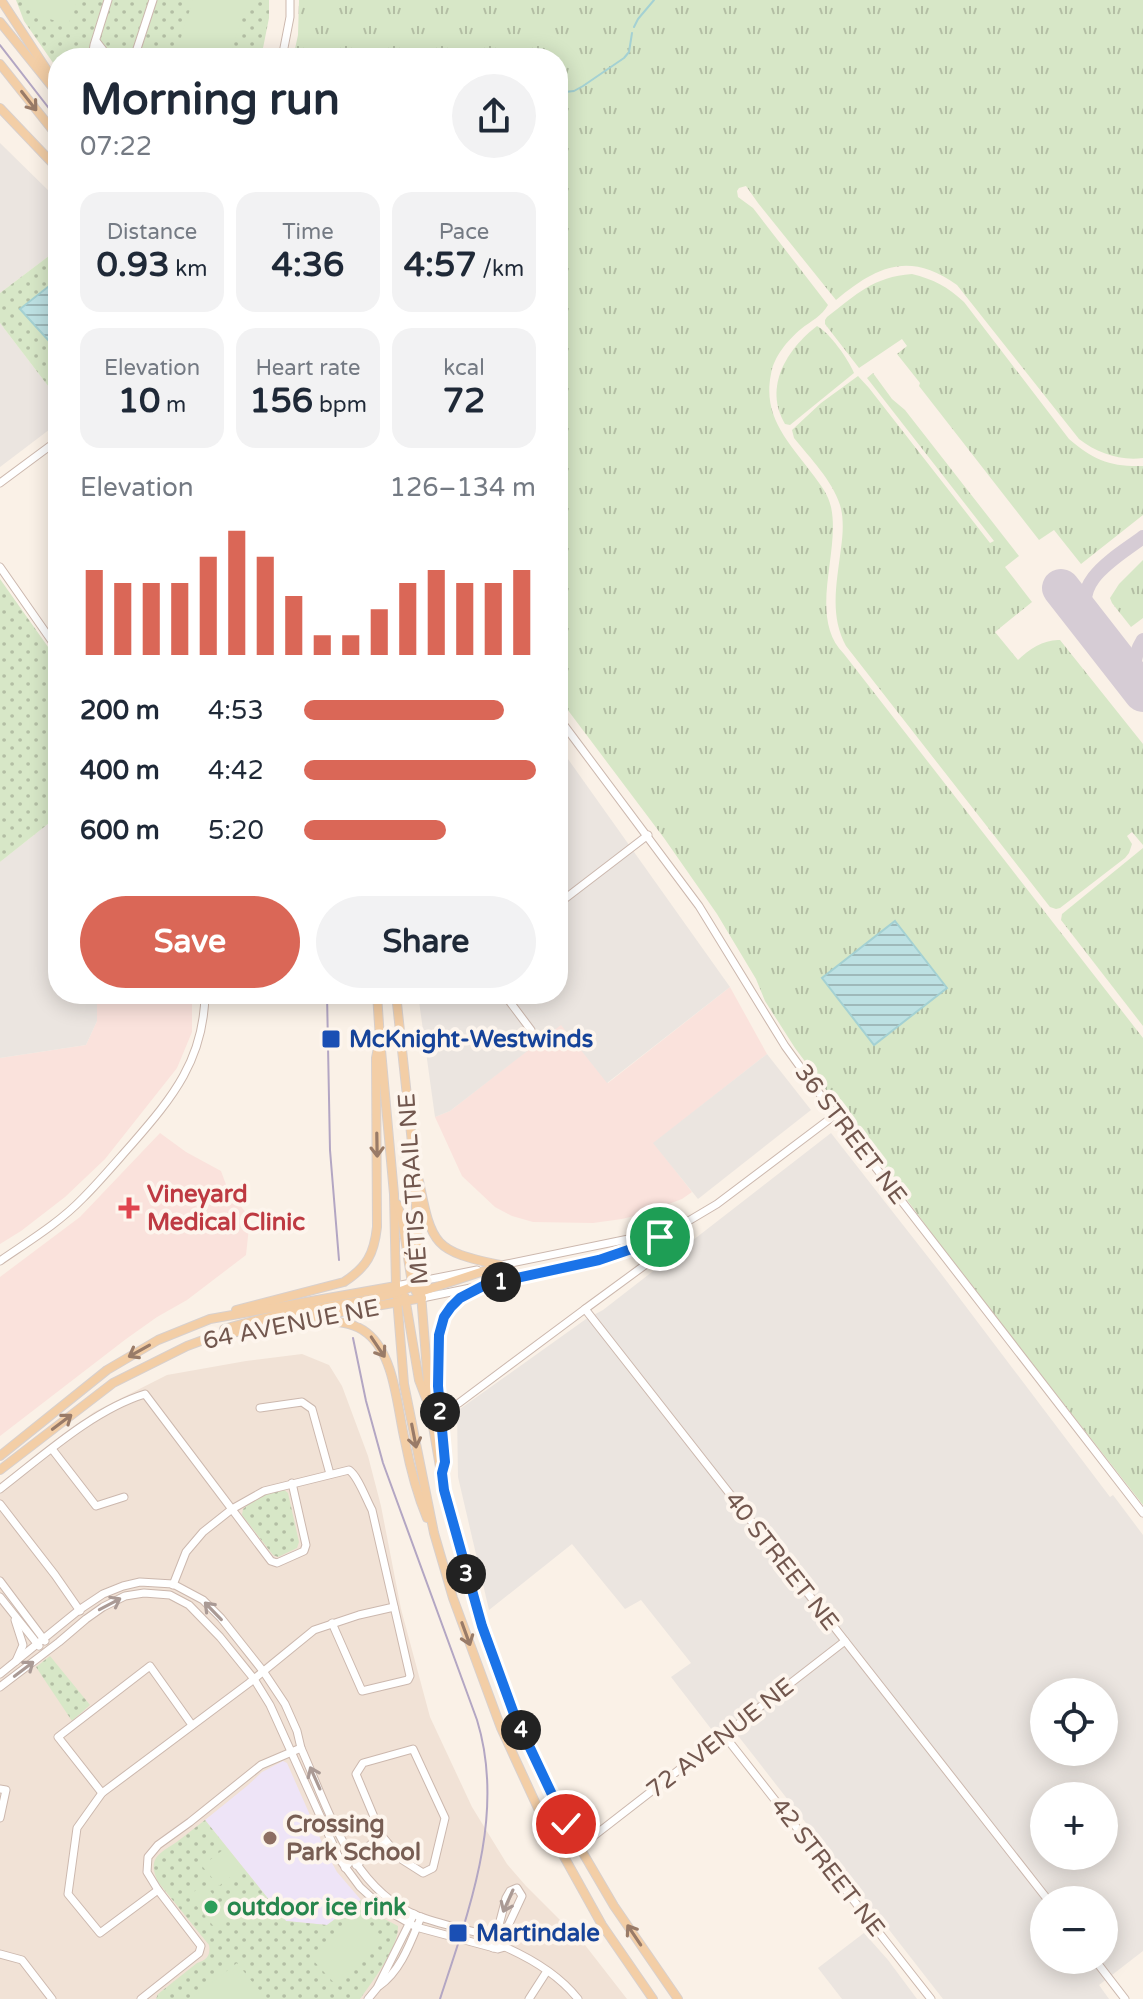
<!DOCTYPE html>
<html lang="en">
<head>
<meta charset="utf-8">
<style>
	:root { --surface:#fff; --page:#f2f2f3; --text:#1f2937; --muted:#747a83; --accent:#da6757 }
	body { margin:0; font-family:"Varela Round",sans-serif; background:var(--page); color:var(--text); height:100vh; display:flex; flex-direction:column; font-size:30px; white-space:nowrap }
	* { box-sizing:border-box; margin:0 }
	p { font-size:26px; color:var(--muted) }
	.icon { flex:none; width:44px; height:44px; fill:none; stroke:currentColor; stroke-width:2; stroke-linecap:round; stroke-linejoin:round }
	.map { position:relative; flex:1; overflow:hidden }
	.side { position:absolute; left:48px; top:48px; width:520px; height:956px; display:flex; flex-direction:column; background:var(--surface); border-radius:32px; box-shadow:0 4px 20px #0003 }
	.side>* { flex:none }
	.fabs { position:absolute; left:1030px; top:1678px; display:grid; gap:16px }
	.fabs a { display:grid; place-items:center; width:88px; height:88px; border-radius:50%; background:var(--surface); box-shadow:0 4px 20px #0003; font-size:40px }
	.pin { position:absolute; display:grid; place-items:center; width:68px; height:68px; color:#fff; margin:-34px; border:4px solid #fff; border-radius:50%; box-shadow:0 2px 8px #0007 }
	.km { position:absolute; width:40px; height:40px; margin:-20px; border-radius:50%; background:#222; color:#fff; font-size:22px; line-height:40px; text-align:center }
	.round { display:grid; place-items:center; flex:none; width:84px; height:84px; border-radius:42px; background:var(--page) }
	.overview { display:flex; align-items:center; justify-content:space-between; height:136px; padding:0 32px }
	h1 { font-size:44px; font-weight:700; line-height:60px }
	.stats { display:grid; grid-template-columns:repeat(3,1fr); gap:12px; height:136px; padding:8px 32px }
	.stats div { display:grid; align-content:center; border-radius:20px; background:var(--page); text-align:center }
	.stats b { font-size:34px; font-weight:700 }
	.stats small { font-size:22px; font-weight:400 }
	.stats p { font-size:22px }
	.chart { height:224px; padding:16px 32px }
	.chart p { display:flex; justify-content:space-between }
	.chart svg { width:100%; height:144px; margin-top:8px; stroke:var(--accent); stroke-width:6 }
	.button { display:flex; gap:16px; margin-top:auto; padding:16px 32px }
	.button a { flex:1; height:92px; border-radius:48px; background:var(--accent); color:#fff; font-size:32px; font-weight:700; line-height:92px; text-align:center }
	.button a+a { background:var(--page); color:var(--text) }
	ul { padding:0 32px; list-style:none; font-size:26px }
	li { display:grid; grid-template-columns:128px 96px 1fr; align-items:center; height:60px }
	li i { height:20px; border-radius:10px; background:var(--accent) }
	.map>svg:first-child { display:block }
	.residential { fill:#f1e2d6 }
	.commercial { fill:#fae2dc }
	.industrial { fill:#ebe5e0; fill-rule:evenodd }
	.education { fill:#eee4f7 }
	.grass { fill:url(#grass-tufts) }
	.park { fill:url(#park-dots) }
	.garden { fill:#d7e7c7 }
	.water { fill:url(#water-rules); stroke:#a4d1d3; stroke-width:2 }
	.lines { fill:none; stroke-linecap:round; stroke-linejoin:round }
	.stream { stroke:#a4d1d3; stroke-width:2 }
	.taxiway { stroke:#d6ccd5; stroke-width:14 }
	.runway { stroke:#d6ccd5; stroke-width:38 }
	.minor-casing { stroke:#ccb8ae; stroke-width:9 }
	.major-casing { stroke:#d8d0cd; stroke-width:10 }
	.minor { stroke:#fff; stroke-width:7 }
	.major { stroke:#f3cea6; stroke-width:8 }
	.tram { stroke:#b3a6c3; stroke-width:2 }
	.oneway { stroke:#997b68 }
	.oneway2 { stroke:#aa9a95 }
	.route-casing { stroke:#fff; stroke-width:16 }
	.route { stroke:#1a73e8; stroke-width:10 }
	.transit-dot { fill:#1a4fb4; stroke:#fdf5ed; stroke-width:3 }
	.health-dot { fill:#e0444e; stroke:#fdf5ed; stroke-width:3 }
	.education-dot { fill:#8d6e63; stroke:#fdf5ed; stroke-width:3 }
	.leisure-dot { fill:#2e9e5b; stroke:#fdf5ed; stroke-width:3 }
	.labels { text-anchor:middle; stroke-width:8; stroke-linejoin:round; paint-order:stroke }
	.transit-label { font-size:24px; font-weight:bold; fill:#164399; stroke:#fdf5ed; text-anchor:start }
	.street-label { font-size:24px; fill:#72574e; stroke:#fdf5ed }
	.health-label { font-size:24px; font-weight:bold; fill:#be3a42; stroke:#fdf5ed; text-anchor:start }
	.education-label { font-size:24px; font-weight:bold; fill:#785e54; stroke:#fdf5ed; text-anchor:start }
	.leisure-label { font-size:24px; font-weight:bold; fill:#27864d; stroke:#fdf5ed; text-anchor:start }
</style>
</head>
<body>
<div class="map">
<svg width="1143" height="1999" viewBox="0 0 1143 1999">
	<defs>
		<pattern id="grass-tufts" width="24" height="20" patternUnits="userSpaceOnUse" patternTransform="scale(2)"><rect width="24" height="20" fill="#d7e7c7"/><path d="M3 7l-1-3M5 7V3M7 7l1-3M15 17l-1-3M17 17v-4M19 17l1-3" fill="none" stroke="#b3bea4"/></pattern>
		<pattern id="park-dots" width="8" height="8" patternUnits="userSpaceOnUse" patternTransform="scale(2)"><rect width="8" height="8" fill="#d7e7c7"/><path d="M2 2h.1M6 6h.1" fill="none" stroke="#b3bea4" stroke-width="1.8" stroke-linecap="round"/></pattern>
		<pattern id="water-rules" width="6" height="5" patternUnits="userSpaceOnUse" patternTransform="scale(2)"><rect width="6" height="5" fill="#bde1e3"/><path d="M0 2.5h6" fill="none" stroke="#9eb9ba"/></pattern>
	</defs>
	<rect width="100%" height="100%" fill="#faf1e7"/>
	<path class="residential" d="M302,1354L329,1365L342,1386L368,1456L381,1506L401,1609L430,1717L472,1807L507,1864L526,1886L585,1945L627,1999H0V1483L94,1412L167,1375L246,1361Z"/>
	<g class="commercial">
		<path d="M730,987L767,1054L654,1143L692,1192L682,1199L642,1214L622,1219L593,1223L533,1222L512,1216L495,1207L462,1176L435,1117L450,1111L561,1024L608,1083Z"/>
		<path d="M97,994H192V1032L177,1068L105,1159L65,1197L21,1231L0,1244V1058L86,1045L97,1021Z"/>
		<path d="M160,1133L186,1152L221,1171L228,1190L250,1218L246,1255L187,1300L157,1317L126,1339L0,1436V1277L80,1217Z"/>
	</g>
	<g class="industrial">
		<path d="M0,143L58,200V249L0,293Z"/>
		<path d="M0,323L58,399V423L0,467Z"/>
		<path d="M558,745L730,987L607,1083L561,1025L450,1111L435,1117L418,994H558Z"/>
		<path d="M58,816V994H97V1021L86,1045L0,1058V862Z"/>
		<path d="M767,1054L811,1110L698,1199L653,1143Z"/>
		<path d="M831,1133L939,1271L1110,1497L1113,1495L1143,1535V1951L1099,1985L1109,1999H943L739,1737L715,1734L671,1677L691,1663L641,1600L625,1609L572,1544L489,1610L458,1477L457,1411L586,1319L603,1310ZM1044,1692H1104V1752H1044ZM1044,1796H1104V1856H1044ZM1044,1900H1104V1960H1044Z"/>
		<path d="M864,1933L888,1960L917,1999H842L818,1968Z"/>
	</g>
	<path class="education" d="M283,1761L287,1763L328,1856L337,1872L361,1900L327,1925L286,1921L205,1820L247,1786L262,1772Z"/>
	<g class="grass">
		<path d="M299,0H1143V458C1120,461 1097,453 1079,439L957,285C909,251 877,266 836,300L758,203L746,186L739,188L737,191L738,197L753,208L828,305C822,316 811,321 801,329C788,340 774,356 771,374C762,418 790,443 814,476C822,487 828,494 831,507C841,552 807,617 844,654L1143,1038V1505L952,1261L899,1189L863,1134L847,1118L795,1048L765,1001L756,979L717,914L664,838L558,697V58H293L298,35Z"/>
		<path d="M912,274C933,279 948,287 964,302L1069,439C1093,460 1111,467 1143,466V515L1081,564L1054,530L1039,540L919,386L920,383L897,354L907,346L902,339L859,368L825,324V320L827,317C857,294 873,277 912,274Z"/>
		<path d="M817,326C830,333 848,359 854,373L790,425L785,424C763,387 787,349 817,326Z"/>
		<path d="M873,373L892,399L905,410L1019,556L1005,567L1032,602L995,632L1018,660C1029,649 1045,639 1060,640L1143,744V845L1132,832L1127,836L1132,844L1129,853L1125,858L1060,908L1056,909L1050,907L846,646C829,615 837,582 841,548C843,534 844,518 840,505C832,480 810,458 794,438L792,430L821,403L858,376L869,388L990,543L994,541L867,378Z"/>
		<path d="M1143,560V618L1131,627L1112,603L1110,598L1119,584Z"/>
		<path d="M1143,848V1026L1061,920L1062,914Z"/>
	</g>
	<g class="park">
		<path d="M16,0H269V18L261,58H58V70L24,21Z"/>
		<path d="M58,249V399L0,323V293Z"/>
		<path d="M0,579L58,661V816L0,862Z"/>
		<path d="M283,1489L288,1493L299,1542L297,1548L278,1557L273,1555L242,1515L243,1509C255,1498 267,1493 283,1489Z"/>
		<path d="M50,1656L90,1705L72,1721L36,1667Z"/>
		<path d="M205,1820L286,1921L327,1925L361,1900L375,1914L398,1926C399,1947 372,1982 360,1999H156L158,1994L197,1963C206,1960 211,1956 209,1945L158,1882C146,1857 161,1853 178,1841C187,1834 196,1827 205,1820Z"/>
	</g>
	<g class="garden">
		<path d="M21,0H77L69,23C49,21 35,15 21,0Z"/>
		<path d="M193,0H248L229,58H193L176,53Z"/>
		<path d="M224,1849L240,1869L219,1886L202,1866Z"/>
		<path d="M201,1886H206L230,1915L229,1919L219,1928H215L191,1899V1894Z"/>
		<path d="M357,1912L384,1939L336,1985L310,1957Z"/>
		<path d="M237,1963L266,1999H193L192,1998Z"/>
	</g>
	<g class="water">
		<path d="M58,279V351L20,309Z"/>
		<path d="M895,921L947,988L874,1045L822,978Z"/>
	</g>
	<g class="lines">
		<g class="stream">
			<path d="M634,27L638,19L654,0"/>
			<path d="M558,103L565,92L574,91L583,86L624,58L629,52L632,33"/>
		</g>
		<g class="taxiway">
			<path d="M1143,640C1132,658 1132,673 1143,690"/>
			<path d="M1124,666C1113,652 1097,637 1089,620C1070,581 1117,557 1143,537"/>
		</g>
		<path class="runway" d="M1061,588L1143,693"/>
		<defs>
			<g id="minor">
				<path d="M96,41L106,54L116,58"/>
				<path d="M92,58L94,45L108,0"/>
				<path d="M134,58L153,0"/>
				<path d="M282,58L290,17V0"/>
				<path d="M0,483L58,440"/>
				<path d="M0,567L58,650"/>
				<path d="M558,717L699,906L785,1046L835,1115L1143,1513"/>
				<path d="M558,904L648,835"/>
				<path d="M504,994L531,1030L524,1038"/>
				<path d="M660,1237L662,1246L660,1254L585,1309L1048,1900"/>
				<path d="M0,1261C29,1241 59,1223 83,1198C100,1181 116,1162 132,1144C173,1097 204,1059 205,994"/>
				<path d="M497,1266L643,1236H657"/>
				<path d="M396,1286L477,1270"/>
				<path d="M422,1298L558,1270L599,1260L643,1245L675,1229L717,1204L835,1115"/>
				<path d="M459,1403L585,1309"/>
				<path d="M260,1408L302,1402L312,1409L330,1474"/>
				<path d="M52,1449L96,1506L124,1497"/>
				<path d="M0,1489C43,1456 93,1410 145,1394L271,1561L277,1563L304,1551L306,1545L292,1483"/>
				<path d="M0,1504L55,1575L80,1611"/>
				<path d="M0,1581L45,1641"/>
				<path d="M173,1585L186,1552L203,1532L232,1509L264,1491L349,1470C358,1476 366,1499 372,1510L410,1676L408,1680L362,1691L332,1623"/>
				<path d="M0,1597L39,1646"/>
				<path d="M15,1620L23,1645L16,1661"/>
				<path d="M0,1674L79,1610L103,1594L123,1586L140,1582L173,1584L203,1600L221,1618L263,1671L285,1704L297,1731L301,1748C328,1808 351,1889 418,1916C445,1926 474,1931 502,1939L505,1947C532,1959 560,1976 578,1999"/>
				<path d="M0,1687L59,1642L86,1619L103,1607L125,1596L144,1593L170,1595L189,1605L220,1637L254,1679L270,1705L340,1860L360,1887L383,1908L416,1927L498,1949L505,1947"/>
				<path d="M724,1735L931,1999"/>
				<path d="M413,1749L445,1818L433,1868L423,1873L401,1859L382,1836L356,1774L363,1763Z"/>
				<path d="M0,1789L6,1790L0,1818"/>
				<path d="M102,1793L58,1737L150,1666L192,1725"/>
				<path d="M595,1835L845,1641"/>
				<path d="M356,1865L386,1842"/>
				<path d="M345,1868L353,1858L382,1836"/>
				<path d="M158,1890L100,1933L68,1894L77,1828L102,1793L249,1683L314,1630L359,1615L394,1607"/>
				<path d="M493,1948L506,1898L510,1891L517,1888L522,1896L500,1943"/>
				<path d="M0,1954L22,1960L52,1999"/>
				<path d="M1095,1960L1125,1999"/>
				<path d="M379,1986C401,1971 411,1941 421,1917"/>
				<path d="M141,1999L199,1953L201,1946L158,1890L147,1872L148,1857L158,1845L190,1822L261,1765L301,1748"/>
				<path d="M368,1999L377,1988L414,1914"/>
				<path d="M529,1999L547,1971"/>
			</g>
			<g id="major">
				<path d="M1,0L58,87"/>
				<path d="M0,22L58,94"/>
				<path d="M0,64L58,137"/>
				<path d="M0,108L58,169"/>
				<path d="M377,994L380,1039L394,1194L396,1286L404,1384L434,1533L453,1598L501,1728L542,1817L602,1925L653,1999"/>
				<path d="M396,994L413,1152L420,1281L430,1409L444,1490L470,1587L514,1714L566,1824L614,1906L678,1999"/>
				<path d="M419,1181C432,1246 434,1251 500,1265"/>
				<path d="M397,1204L402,1219L412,1283L416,1292"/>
				<path d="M417,1293L499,1266"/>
				<path d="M405,1297L419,1380L427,1401"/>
				<path d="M236,1310L344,1282C367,1267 374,1254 377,1227L376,1058L378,1048"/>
				<path d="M321,1320C337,1322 353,1322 367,1333C395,1355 397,1408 405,1441C410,1467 417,1494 427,1518"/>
				<path d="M224,1329C244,1323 265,1318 286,1313C312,1308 405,1298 420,1281"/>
				<path d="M0,1456L107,1370L158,1340L210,1319L396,1286"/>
				<path d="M0,1470L113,1383L187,1346L206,1339L272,1324L422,1298"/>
				<path d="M442,1472L445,1462C441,1429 430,1341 446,1314C454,1299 470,1292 485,1285"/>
			</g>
		</defs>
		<use href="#minor" class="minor-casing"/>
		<use href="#major" class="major-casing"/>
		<use href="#minor" class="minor"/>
		<use href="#major" class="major"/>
		<g class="tram">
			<path d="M0,45L58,120"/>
			<path d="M327,994L330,1150L339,1260"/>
			<path d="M353,1338L366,1401L383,1463L477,1720C506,1814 469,1910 440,1999"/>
		</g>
	</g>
	<defs><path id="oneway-shaft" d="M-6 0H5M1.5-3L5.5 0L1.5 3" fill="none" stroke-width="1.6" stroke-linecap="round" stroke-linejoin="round" transform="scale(2)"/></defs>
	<g class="oneway">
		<use href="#oneway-shaft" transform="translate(29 101) rotate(52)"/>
		<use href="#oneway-shaft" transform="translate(377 1145) rotate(89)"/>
		<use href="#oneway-shaft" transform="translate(378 1347) rotate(56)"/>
		<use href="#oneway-shaft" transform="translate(139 1351) rotate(151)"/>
		<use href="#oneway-shaft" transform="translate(62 1422) rotate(-37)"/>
		<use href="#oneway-shaft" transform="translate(414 1436) rotate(79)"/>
		<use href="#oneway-shaft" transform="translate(466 1634) rotate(70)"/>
		<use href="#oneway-shaft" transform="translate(634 1935) rotate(-124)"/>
	</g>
	<g class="oneway2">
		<use href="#oneway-shaft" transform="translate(110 1604) rotate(-28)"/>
		<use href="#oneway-shaft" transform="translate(213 1611) rotate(-134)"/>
		<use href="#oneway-shaft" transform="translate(24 1669) rotate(-37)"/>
		<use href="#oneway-shaft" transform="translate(315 1778) rotate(-114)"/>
		<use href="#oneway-shaft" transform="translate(508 1901) rotate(114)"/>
	</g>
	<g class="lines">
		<defs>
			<path id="route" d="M566,1824L514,1714L482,1626L444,1490L442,1473L445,1462L438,1386L439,1335L444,1317L451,1307L460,1298L485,1285L599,1260L643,1245L660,1237"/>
		</defs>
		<use href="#route" class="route-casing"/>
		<use href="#route" class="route"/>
	</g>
	<g class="transit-dot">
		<rect x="321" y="1029" width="20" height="20" rx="4"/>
		<rect x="448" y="1923" width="20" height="20" rx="4"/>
	</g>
	<path class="health-dot" d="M125 1196h8v8h8v8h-8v8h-8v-8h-8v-8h8z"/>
	<circle class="education-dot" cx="270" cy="1838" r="8"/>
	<circle class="leisure-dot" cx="211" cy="1907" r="8"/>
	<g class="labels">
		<g class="transit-label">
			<text x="349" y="1047">McKnight-Westwinds</text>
			<text x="476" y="1941">Martindale</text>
		</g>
		<g class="street-label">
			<text transform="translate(851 1134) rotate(53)" y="8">36 STREET NE</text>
			<text transform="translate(413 1189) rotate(-94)" y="8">MÉTIS TRAIL NE</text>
			<text transform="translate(291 1324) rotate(-11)" y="8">64 AVENUE NE</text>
			<text transform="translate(782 1561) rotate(52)" y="8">40 STREET NE</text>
			<text transform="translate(720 1738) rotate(-38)" y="8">72 AVENUE NE</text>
			<text transform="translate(828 1867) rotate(52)" y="8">42 STREET NE</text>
		</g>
		<g class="health-label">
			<text x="147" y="1202">Vineyard<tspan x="147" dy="28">Medical Clinic</tspan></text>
		</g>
		<g class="education-label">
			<text x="286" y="1832">Crossing<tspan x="286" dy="28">Park School</tspan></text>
		</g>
		<g class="leisure-label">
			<text x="227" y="1915">outdoor ice rink</text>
		</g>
	</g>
</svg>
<div class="fabs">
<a><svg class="icon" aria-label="locate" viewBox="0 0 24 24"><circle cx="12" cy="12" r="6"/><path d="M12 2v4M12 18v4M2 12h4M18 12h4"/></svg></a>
<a>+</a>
<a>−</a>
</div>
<div class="pin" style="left:660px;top:1237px;background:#1e9e55"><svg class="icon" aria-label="arrive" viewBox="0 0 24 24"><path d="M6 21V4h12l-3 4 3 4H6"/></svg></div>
<div class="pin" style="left:566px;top:1824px;background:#d93025"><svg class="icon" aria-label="check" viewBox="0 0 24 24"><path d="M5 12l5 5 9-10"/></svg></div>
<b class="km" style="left:501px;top:1282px">1</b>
<b class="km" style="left:440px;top:1412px">2</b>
<b class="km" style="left:466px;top:1574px">3</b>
<b class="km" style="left:521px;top:1730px">4</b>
<section class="side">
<div class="overview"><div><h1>Morning run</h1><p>07:22</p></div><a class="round"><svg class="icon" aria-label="share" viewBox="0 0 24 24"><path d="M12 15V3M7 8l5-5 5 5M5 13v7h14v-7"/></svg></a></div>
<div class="stats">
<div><p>Distance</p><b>0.93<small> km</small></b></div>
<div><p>Time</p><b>4:36</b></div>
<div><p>Pace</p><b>4:57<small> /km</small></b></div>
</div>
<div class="stats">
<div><p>Elevation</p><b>10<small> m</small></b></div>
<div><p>Heart rate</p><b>156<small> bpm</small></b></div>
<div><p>kcal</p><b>72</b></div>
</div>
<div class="chart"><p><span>Elevation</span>126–134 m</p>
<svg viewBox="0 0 160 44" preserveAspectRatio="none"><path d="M5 44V18M15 44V22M25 44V22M35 44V22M45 44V14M55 44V6M65 44V14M75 44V26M85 44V38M95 44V38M105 44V30M115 44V22M125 44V18M135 44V22M145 44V22M155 44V18"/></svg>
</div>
<ul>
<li><b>200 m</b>4:53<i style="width:86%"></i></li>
<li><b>400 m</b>4:42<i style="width:100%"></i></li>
<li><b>600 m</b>5:20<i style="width:61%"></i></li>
</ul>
<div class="button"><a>Save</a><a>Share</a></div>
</section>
</div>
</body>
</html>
